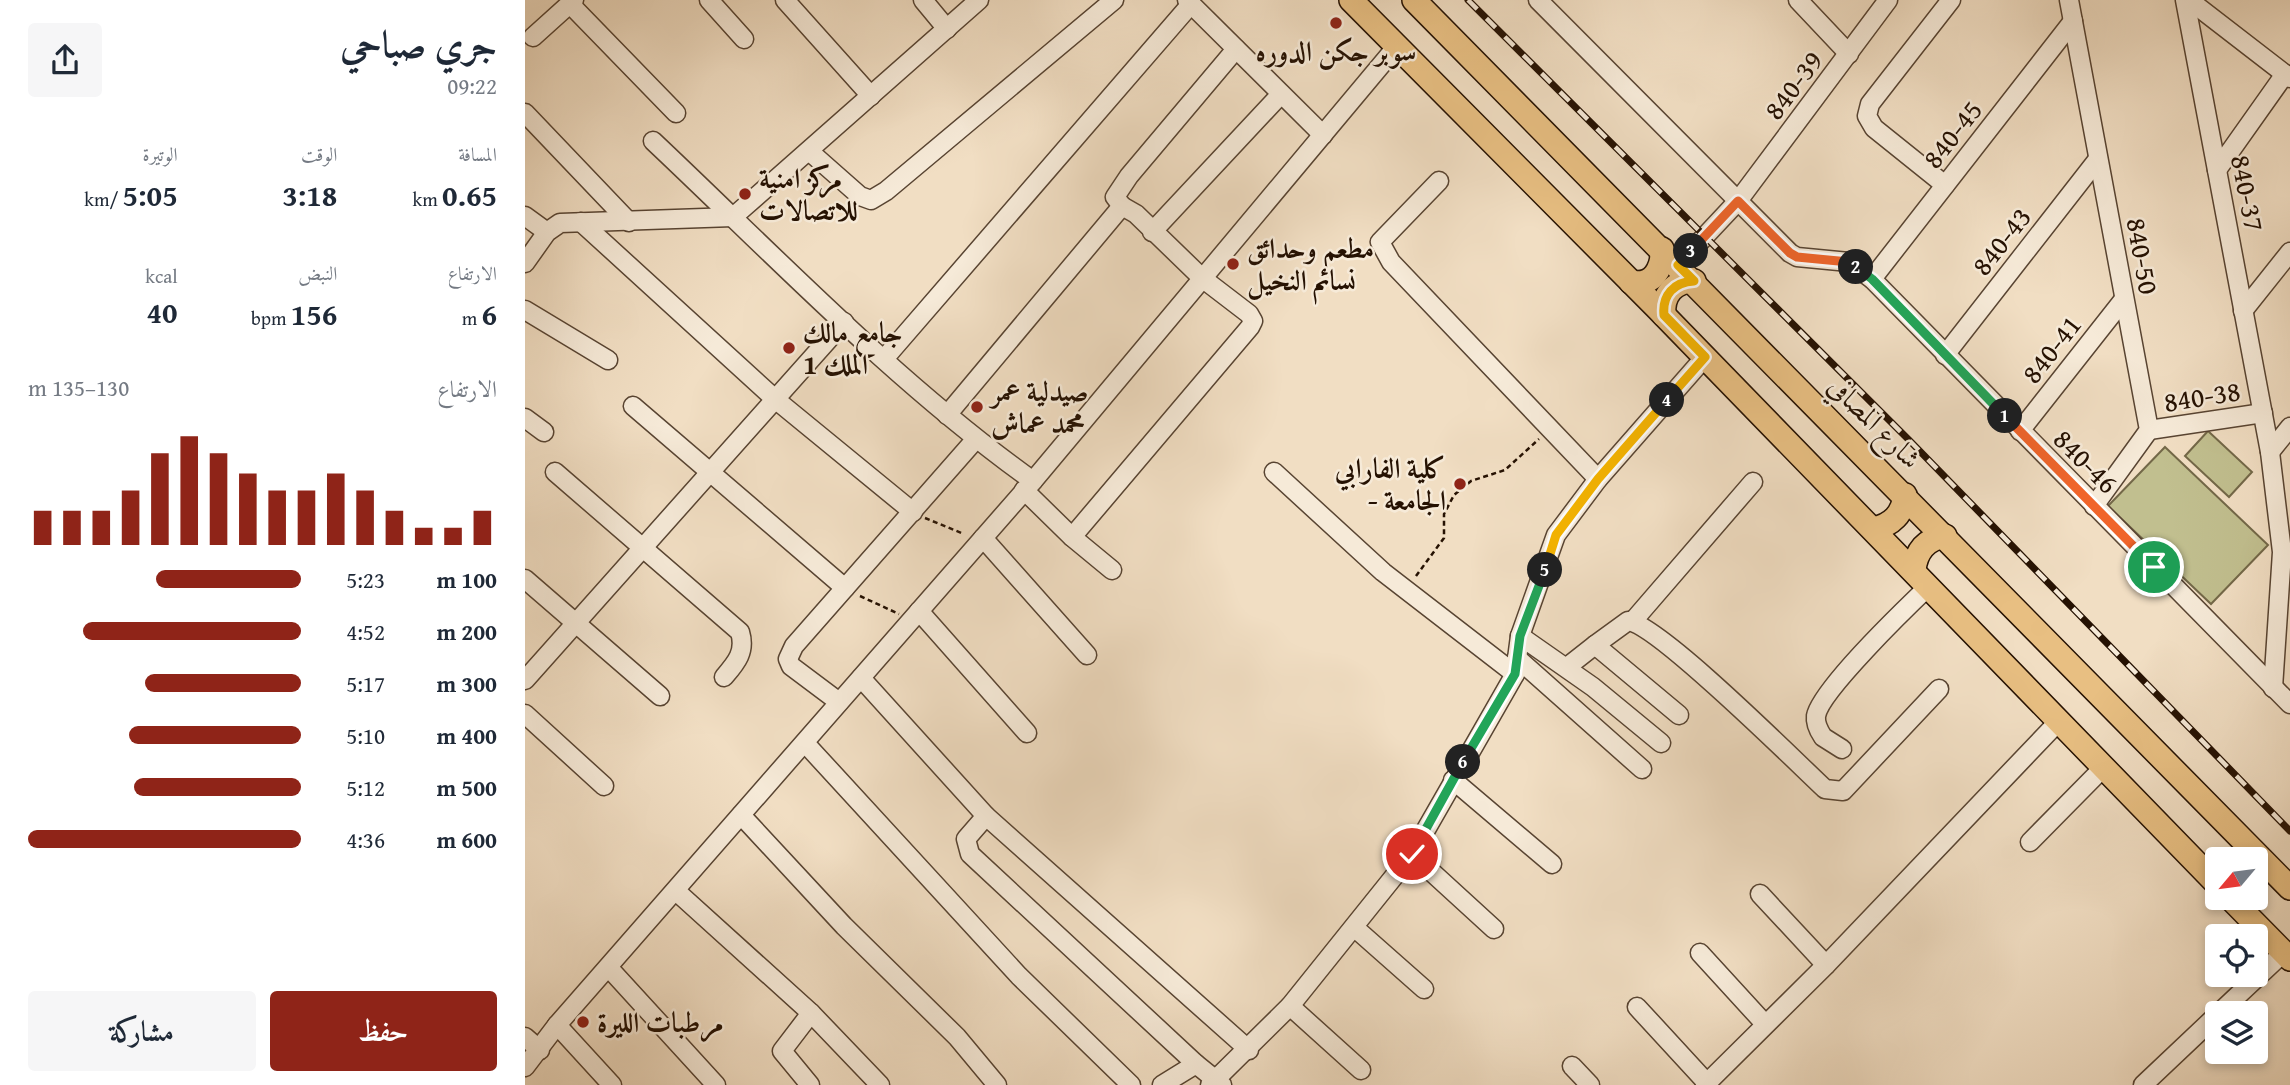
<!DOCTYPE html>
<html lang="ar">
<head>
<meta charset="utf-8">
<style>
	:root { --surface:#fff; --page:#f6f6f7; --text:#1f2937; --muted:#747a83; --accent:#8f2418 }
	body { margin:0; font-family:"Gentium Book Plus",Amiri,serif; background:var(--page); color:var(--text); direction:rtl; height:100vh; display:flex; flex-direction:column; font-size:26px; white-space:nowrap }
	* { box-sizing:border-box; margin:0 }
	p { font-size:23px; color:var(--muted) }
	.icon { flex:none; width:38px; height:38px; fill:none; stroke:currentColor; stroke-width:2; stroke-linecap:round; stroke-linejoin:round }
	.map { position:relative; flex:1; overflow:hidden; direction:ltr }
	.panel { display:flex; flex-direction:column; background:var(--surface); width:525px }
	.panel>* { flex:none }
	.needle { width:46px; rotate:241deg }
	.controls { position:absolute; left:1680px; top:847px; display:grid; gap:14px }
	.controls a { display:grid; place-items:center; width:63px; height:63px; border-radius:7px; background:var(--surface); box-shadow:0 4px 10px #0003; font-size:35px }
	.pin { position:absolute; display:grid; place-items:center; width:60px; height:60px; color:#fff; margin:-30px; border:4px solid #fff; border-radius:50%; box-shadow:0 2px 7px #0007 }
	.km { position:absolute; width:35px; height:35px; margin:-18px; border-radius:50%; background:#222; color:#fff; font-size:19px; line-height:35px; text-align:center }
	.round { display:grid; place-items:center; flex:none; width:74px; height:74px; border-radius:7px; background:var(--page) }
	.headline { display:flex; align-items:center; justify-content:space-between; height:119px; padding:0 28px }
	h1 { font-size:38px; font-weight:800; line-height:52px }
	.stats { display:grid; grid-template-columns:repeat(3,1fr); gap:10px; height:119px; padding:7px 28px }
	.stats div { display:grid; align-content:center }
	.stats b { font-size:30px; font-weight:800 }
	.stats small { font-size:19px; font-weight:400 }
	.stats p { font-size:19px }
	.chart { height:196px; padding:14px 28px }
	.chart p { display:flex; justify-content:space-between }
	.chart svg { width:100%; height:126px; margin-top:7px; stroke:var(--accent); stroke-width:6 }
	.primary-button { display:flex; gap:14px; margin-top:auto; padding:14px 28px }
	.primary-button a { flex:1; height:80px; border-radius:7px; background:var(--accent); color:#fff; font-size:28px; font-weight:800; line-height:80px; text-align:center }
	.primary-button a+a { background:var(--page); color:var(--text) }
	ul { padding:0 28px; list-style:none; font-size:23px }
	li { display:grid; grid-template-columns:112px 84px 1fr; align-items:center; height:52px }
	li i { height:18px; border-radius:9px; background:var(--accent) }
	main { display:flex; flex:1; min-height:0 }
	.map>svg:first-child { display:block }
	.green { fill:#c1bf8f; stroke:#736848; stroke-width:2 }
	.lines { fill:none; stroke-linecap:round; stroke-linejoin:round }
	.minor-casing { stroke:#584432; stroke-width:21 }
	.major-casing { stroke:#251102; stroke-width:26 }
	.path { stroke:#251102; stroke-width:2.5; stroke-dasharray:5 3.5; stroke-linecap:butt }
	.minor { stroke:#f6ead8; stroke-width:18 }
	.major { stroke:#e8bf82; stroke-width:23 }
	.rail-casing { stroke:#251102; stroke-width:7 }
	.rail { stroke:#f6ead8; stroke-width:4.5; stroke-dasharray:13; stroke-linecap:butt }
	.split-1-casing { stroke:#fff; stroke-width:14 }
	.split-2-casing { stroke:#fff; stroke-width:14 }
	.split-3-casing { stroke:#fff; stroke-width:14 }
	.split-4-casing { stroke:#fff; stroke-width:14 }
	.split-5-casing { stroke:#fff; stroke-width:14 }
	.split-6-casing { stroke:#fff; stroke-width:14 }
	.split-7-casing { stroke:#fff; stroke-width:14 }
	.split-1 { stroke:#f0652b; stroke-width:9 }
	.split-2 { stroke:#22a559; stroke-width:9 }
	.split-3 { stroke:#f0652b; stroke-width:9 }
	.split-4 { stroke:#f5b400; stroke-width:9 }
	.split-5 { stroke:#f5b400; stroke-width:9 }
	.split-6 { stroke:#22a559; stroke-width:9 }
	.split-7 { stroke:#22a559; stroke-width:9 }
	.poi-dot { fill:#8f2418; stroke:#f6ead8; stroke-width:2.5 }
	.labels { text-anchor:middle; stroke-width:5; stroke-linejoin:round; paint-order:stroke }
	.poi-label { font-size:28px; font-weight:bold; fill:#251102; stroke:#f6ead8; text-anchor:start }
	.street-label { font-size:28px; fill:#251102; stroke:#f6ead8 }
</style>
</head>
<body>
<main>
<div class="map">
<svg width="1765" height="1085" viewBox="0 0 1765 1085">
	<rect width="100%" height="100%" fill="#f1dec3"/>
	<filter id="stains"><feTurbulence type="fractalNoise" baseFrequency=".00286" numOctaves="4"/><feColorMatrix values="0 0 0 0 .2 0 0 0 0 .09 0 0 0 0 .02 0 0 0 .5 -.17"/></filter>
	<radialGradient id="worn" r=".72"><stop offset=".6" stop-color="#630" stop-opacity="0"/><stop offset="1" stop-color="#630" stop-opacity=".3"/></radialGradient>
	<g class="green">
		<path d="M1683,431L1727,472L1704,497L1660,456Z"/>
		<path d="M1640,447L1743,545L1686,604L1583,506Z"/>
	</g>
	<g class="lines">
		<defs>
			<g id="minor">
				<path d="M184,0L219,39"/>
				<path d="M260,0L346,96"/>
				<path d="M398,0L422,29"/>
				<path d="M662,0L798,135"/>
				<path d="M1013,0L1265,253L1272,257L1324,262L1347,279L1765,704"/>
				<path d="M1273,0L1324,54"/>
				<path d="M1544,0L1624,430L1569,506"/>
				<path d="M1660,0L1745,452L1757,552L1748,688"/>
				<path d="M1664,0L1765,78"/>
				<path d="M45,4L151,113"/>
				<path d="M8,37L49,0"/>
				<path d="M0,113L104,222"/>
				<path d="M128,141C251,257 370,382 508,481"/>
				<path d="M284,151L335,196L346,200L361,191L589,0"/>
				<path d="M1692,170L1760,74"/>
				<path d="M914,181L855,242L866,262L1073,479"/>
				<path d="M1420,185L1349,128L1342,116L1345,104L1426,0"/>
				<path d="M597,206L590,197L604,176L711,49"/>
				<path d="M0,216L22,232"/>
				<path d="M56,222L250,399L388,512"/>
				<path d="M627,232L756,94"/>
				<path d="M0,263L22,232L35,223L208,217L454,0"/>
				<path d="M1153,265L1213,201L1363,0"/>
				<path d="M1347,279L1548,21"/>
				<path d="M0,310L83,360"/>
				<path d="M1718,311L1765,252"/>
				<path d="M1420,355L1573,159"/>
				<path d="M359,359L666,4"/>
				<path d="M108,406L320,588"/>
				<path d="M422,415L597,206L611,214L677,278L724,314L728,321L725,327L547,537"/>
				<path d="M0,418L19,432"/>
				<path d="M1624,430L1738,413"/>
				<path d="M1495,431L1599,299"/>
				<path d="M1745,452L1765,427"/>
				<path d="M30,472L215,632C221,652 211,663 199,677"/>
				<path d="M749,472L858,572L990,674"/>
				<path d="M499,490L547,537L587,570"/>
				<path d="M458,538L562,655"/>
				<path d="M0,579L135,696"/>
				<path d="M394,611L502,733"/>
				<path d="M1108,621L1228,482"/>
				<path d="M995,636L1068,687L1136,743"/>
				<path d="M1070,645L1103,621C1134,625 1269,760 1300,789L1318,791L1414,689"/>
				<path d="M992,658L1117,769"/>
				<path d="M1042,667L1070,645L1154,715"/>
				<path d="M336,678L461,816L724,1050"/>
				<path d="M0,680L319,322"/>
				<path d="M314,702L266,666L263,659L269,646L450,440"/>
				<path d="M0,714L79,786"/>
				<path d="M280,743L494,976L606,1085"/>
				<path d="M1317,749L1298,737C1294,731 1290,724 1291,716C1295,691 1382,607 1404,586"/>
				<path d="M928,780L1027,864"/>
				<path d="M216,815L319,926L432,1037L472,1085"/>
				<path d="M461,816L441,839L445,854L671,1064"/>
				<path d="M1505,842L1579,767"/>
				<path d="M887,854L969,929"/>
				<path d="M151,891L286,1013L355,1085"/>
				<path d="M1235,894L1301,965"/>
				<path d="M830,928L899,989"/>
				<path d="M1175,953L1240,1024"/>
				<path d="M84,968L191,1085"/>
				<path d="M765,1006L836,1070"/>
				<path d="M1112,1007L1182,1083"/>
				<path d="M1694,1013L1758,953"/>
				<path d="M32,1025L87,1085"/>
				<path d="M0,1037L15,1050"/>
				<path d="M1047,1066L1065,1085"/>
				<path d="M0,1067L32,1025L508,481L872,46"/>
				<path d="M285,1085L257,1051L286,1013"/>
				<path d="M637,1085L671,1064L697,1085"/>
				<path d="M685,1085L765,1006L887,854L990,674L995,636L1031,535L1073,479L1180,357"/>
				<path d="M1180,1085L1301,965L1534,721"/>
				<path d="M1618,1085L1692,1015"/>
			</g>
			<g id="major">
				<path d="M826,0L1132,308L1692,884"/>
				<path d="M889,0L1765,888"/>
				<path d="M1106,282C1128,287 1138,268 1137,249"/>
				<path d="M1139,315C1137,295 1149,281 1169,281"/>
				<path d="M1348,529C1367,525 1378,514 1380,495"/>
				<path d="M1389,570C1391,551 1401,539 1420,536"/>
				<path d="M1705,898L1765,959"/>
			</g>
		</defs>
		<use href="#minor" class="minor-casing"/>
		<use href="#major" class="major-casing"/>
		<g class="path">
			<path d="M400,518L439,534"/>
			<path d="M891,576L919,538V514L929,495L946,481L980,470L1014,439"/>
			<path d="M335,596L374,614"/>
		</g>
		<use href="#minor" class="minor"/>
		<use href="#major" class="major"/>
		<defs>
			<path id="rail" d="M943,0L1384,440L1765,831"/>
		</defs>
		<use href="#rail" class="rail-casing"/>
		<use href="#rail" class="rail"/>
	</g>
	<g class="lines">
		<defs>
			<path id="split-1" d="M1480,416L1629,567"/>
			<path id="split-2" d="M1331,267L1347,279L1480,416"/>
			<path id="split-3" d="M1166,251L1213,201L1265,253L1272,257L1324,262L1331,267"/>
			<path id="split-4" d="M1142,400L1180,357L1139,315C1137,295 1149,282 1169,281L1153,265L1166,251"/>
			<path id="split-5" d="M1020,570L1031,535L1073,479L1142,400"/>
			<path id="split-6" d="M938,762L990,674L995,636L1020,570"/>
			<path id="split-7" d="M887,854L938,762"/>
		</defs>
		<use href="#split-1" class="split-1-casing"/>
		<use href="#split-2" class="split-2-casing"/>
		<use href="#split-3" class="split-3-casing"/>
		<use href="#split-4" class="split-4-casing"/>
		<use href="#split-5" class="split-5-casing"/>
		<use href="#split-6" class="split-6-casing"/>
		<use href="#split-7" class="split-7-casing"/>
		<use href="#split-1" class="split-1"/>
		<use href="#split-2" class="split-2"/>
		<use href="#split-3" class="split-3"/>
		<use href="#split-4" class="split-4"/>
		<use href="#split-5" class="split-5"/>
		<use href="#split-6" class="split-6"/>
		<use href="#split-7" class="split-7"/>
	</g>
	<g class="poi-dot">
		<circle cx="811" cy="23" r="7"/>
		<circle cx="220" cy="194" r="7"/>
		<circle cx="708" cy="264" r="7"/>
		<circle cx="264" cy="348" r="7"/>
		<circle cx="452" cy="407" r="7"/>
		<circle cx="935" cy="484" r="7"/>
		<circle cx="58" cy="1022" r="7"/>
	</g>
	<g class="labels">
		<g class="poi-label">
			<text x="811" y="61" text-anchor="middle">سوبر جكن الدوره</text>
			<text x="234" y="188">مركز امنية<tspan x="234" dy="32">للاتصالات</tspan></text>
			<text x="722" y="258">مطعم وحدائق<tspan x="722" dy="32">نسائم النخيل</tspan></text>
			<text x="278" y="342">جامع مالك<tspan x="278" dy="32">الملك 1</tspan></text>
			<text x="466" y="401">صيدلية عمر<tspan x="466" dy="32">محمد عماش</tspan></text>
			<text x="921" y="478" text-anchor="end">كلية الفارابي<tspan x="921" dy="32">- الجامعة</tspan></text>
			<text x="72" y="1032">مرطبات الليرة</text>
		</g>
		<g class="street-label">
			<text transform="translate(1268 85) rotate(-53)" y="10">840-39</text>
			<text transform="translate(1427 134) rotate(-52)" y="10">840-45</text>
			<text transform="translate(1723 193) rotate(79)" y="10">840-37</text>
			<text transform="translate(1476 241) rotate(-52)" y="10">840-43</text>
			<text transform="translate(1618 256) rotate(80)" y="10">840-50</text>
			<text transform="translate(1526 349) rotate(-52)" y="10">840-41</text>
			<text transform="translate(1677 396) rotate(-9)" y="10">840-38</text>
			<text transform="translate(1350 422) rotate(45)" y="10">شارع المصافي</text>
			<text transform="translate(1561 461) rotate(45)" y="10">840-46</text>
		</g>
	</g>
	<rect width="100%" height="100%" filter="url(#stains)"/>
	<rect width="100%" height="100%" fill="url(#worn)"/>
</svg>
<div class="controls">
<a><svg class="needle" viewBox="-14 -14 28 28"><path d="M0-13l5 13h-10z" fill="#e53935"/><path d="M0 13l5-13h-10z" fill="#747a83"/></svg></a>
<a><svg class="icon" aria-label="locate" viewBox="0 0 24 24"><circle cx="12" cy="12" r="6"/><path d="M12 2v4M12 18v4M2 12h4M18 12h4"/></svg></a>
<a><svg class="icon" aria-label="layers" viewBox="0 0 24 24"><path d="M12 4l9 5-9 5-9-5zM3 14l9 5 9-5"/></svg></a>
</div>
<div class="pin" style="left:1629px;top:567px;background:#1e9e55"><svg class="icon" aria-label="arrive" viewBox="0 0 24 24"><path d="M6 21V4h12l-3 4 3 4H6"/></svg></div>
<div class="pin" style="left:887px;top:854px;background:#d93025"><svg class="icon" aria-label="check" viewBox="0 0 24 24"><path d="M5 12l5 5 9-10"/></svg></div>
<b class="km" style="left:1480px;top:416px">1</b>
<b class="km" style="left:1331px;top:267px">2</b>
<b class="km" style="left:1166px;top:251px">3</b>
<b class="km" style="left:1142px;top:400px">4</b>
<b class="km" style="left:1020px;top:570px">5</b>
<b class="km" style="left:938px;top:762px">6</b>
</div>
<section class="panel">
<div class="headline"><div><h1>جري صباحي</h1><p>09:22</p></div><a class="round"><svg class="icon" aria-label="share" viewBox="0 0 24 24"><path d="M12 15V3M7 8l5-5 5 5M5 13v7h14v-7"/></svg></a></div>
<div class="stats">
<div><p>المسافة</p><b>0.65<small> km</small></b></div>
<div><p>الوقت</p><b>3:18</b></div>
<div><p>الوتيرة</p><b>5:05<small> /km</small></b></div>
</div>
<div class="stats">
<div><p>الارتفاع</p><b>6<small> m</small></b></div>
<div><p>النبض</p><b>156<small> bpm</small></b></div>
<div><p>kcal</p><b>40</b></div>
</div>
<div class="chart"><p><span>الارتفاع</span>130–135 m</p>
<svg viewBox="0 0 160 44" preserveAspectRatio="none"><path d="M5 44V32M15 44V32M25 44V32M35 44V25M45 44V12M55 44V6M65 44V12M75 44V19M85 44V25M95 44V25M105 44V19M115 44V25M125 44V32M135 44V38M145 44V38M155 44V32"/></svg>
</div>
<ul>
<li><b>100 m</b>5:23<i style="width:53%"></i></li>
<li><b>200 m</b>4:52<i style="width:80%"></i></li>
<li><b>300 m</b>5:17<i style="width:57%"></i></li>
<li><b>400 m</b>5:10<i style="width:63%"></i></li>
<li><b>500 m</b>5:12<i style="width:61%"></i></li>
<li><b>600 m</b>4:36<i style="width:100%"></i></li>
</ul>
<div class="primary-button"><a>حفظ</a><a>مشاركة</a></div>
</section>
</main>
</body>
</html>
